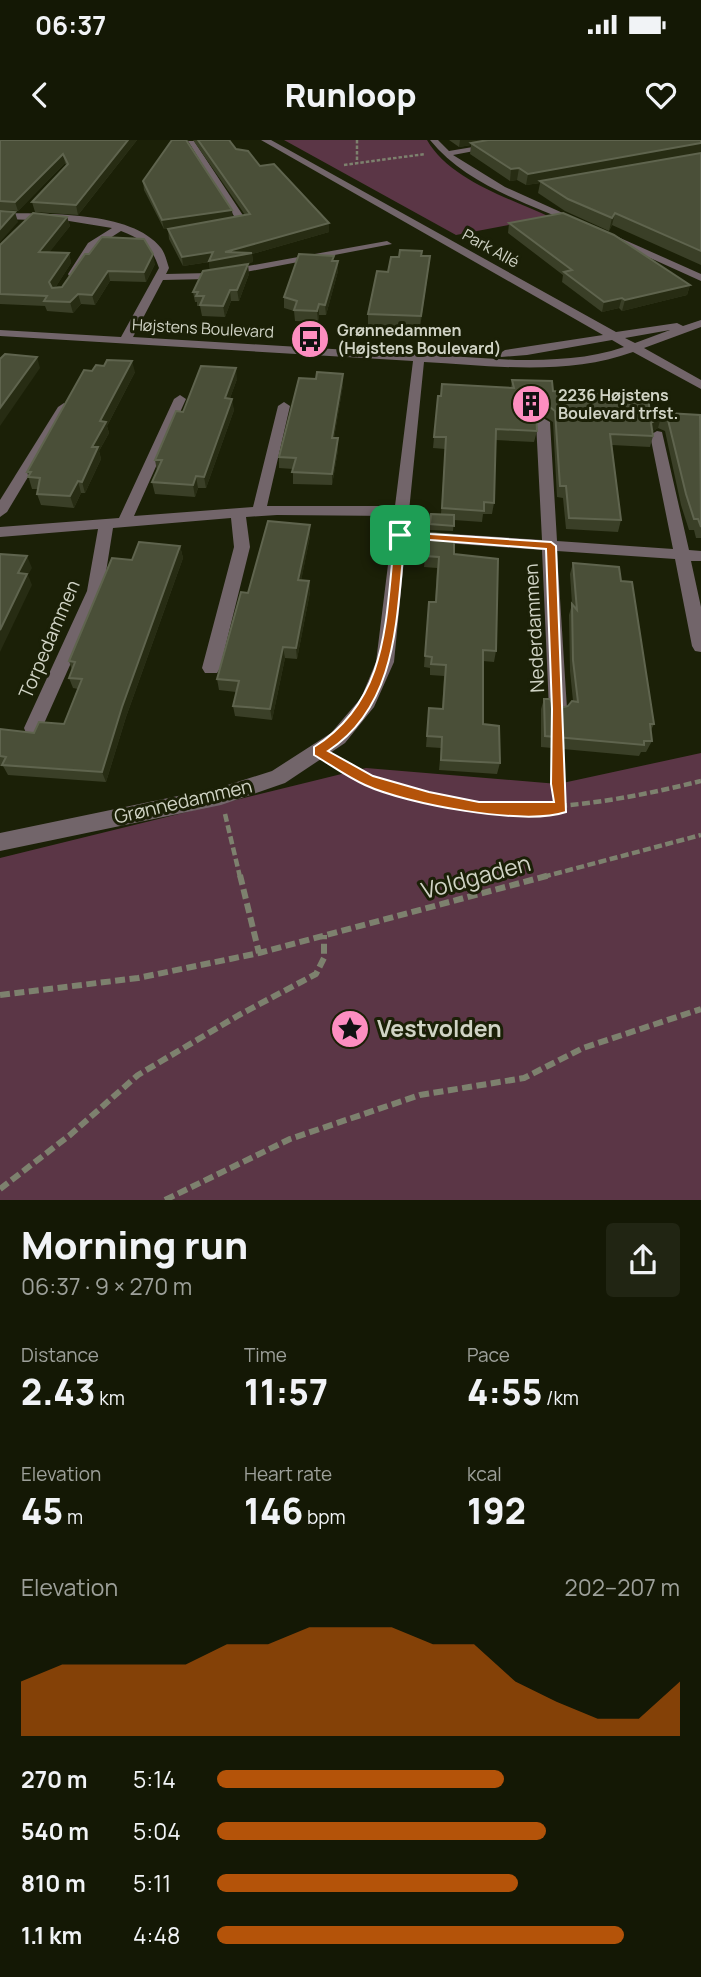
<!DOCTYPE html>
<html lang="en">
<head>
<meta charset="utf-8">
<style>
	:root { --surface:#141805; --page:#212513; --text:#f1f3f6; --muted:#9da09a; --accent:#b45309 }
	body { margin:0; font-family:Manrope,sans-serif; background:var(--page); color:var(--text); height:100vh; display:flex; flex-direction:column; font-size:26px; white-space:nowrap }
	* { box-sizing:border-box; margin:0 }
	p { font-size:23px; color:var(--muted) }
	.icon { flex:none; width:38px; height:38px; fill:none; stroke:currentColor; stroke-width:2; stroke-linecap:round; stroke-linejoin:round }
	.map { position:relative; height:1060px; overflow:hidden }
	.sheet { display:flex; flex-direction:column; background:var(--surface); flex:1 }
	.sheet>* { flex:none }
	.pin { position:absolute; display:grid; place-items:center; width:60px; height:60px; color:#fff; margin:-30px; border-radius:14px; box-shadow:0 4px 10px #0006 }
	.round { display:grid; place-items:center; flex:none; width:74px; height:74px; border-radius:7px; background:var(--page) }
	.head { display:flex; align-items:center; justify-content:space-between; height:119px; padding:0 21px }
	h1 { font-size:38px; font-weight:800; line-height:52px }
	.stats { display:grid; grid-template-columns:repeat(3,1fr); gap:10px; height:119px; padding:7px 21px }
	.stats div { display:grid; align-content:center }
	.stats b { font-size:35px; font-weight:800 }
	.stats small { font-size:19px; font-weight:400 }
	.stats p { font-size:19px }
	.chart { height:196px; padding:14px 21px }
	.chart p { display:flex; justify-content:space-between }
	.chart svg { width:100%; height:126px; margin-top:7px; fill:var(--accent); opacity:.7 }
	ul { padding:0 21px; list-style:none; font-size:23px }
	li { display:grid; grid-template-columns:112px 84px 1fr; align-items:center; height:52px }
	li i { height:18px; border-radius:9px; background:var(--accent) }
	.status { display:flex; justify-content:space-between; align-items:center; height:49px; padding:0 35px; background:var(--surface); direction:ltr }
	.status svg { height:19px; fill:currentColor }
	header { display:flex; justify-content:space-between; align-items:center; height:91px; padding:0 21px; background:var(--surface); font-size:32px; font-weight:800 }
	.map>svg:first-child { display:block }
	.green { fill:#5b3646 }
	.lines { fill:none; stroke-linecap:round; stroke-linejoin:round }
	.path-far2 { stroke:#7d816e; stroke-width:2.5; stroke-dasharray:3.5 2; stroke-linecap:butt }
	.path-far1 { stroke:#7d816e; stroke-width:4.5; stroke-dasharray:8 3.5; stroke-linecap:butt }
	.path { stroke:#7d816e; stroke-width:6; stroke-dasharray:10 4.5; stroke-linecap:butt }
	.minor { fill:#72656a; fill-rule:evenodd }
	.wall { fill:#3a3f27 }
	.shaded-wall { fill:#272c13 }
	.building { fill:#4a4f38; stroke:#5f644e; stroke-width:2 }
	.route { fill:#b45309; stroke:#fff; stroke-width:2; fill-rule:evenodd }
	.labels { text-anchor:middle; stroke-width:6; stroke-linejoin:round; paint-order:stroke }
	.far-street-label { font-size:16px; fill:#d0d3c5; stroke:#1b2007 }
	.far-poi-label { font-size:16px; font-weight:bold; fill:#d0d3c5; stroke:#1b2007; text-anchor:start }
	.street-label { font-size:19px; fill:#d0d3c5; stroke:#1b2007 }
	.near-street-label { font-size:23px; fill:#d0d3c5; stroke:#1b2007 }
	.near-poi-label { font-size:23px; font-weight:bold; fill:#d0d3c5; stroke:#1b2007; text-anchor:start }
</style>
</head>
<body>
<div class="status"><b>06:37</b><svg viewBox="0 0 49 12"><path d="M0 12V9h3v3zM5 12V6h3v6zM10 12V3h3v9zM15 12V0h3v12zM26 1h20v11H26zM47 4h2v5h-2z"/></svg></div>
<header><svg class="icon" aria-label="back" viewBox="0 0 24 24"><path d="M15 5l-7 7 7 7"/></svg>Runloop<svg class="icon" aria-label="heart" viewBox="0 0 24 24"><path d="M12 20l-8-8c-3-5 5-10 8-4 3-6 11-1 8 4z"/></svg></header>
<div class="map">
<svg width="701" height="1060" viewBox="0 0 701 1060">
	<rect width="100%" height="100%" fill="#1b2007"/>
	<g class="green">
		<path d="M284,0H427C450,40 509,58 550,77L456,95Z"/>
		<path d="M701,613V1060H0V718L366,628L558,644Z"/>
	</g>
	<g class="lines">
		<g class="path-far2">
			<path d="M357,0V23"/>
			<path d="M344,25L425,14"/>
		</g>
		<g class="path-far1">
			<path d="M558,604V644L562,668"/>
			<path d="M337,622C351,629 366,637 380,643C484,684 596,667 701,641"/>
			<path d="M225,674L240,737"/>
			<path d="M543,737L701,695"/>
		</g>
		<g class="path">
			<path d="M240,735L259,813"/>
			<path d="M0,855L138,838L259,813L550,735"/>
			<path d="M0,1049L70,995L138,935L239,875L316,834L324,818V795"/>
			<path d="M165,1060L290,999L420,955L524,938L583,908L701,869"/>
		</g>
		<g class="minor">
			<path d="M261,0H271L616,192L677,183L683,186L701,180V187L644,208L701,240V249L633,212C567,236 493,226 424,222L407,391L542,400L536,282L543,278L550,282L557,401L673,409L650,295L657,291L662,292L689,410L701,411V421H691L701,467V512L695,511L692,506L675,419L557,411L567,569L564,574L558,576L552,574L549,569L542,410L406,400L394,522L374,567L345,603L285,643L221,665L0,711V693L221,647L272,631L331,593L361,558L376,522L394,376L277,375L246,377L250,407L220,528L217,533H205L202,528L234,407L231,378L113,388L103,451L42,588L40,593L33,596L26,593L24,588L87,451L98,389L0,397V387L119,378L174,259L180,255L186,259L134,376L253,367L278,266L284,262L290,266L267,366H395L413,221L0,196V190L121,197L159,128C151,105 143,100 121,91L96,107L77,136H69L68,134L88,103L112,88L69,81L0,79V73C43,74 132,70 161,108C165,113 167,122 169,128L166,134L209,133L387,101L392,104L209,139L163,140L133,197L516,220C552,220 590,219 624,207L612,200L527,215L501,217L499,214L505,210L603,195ZM670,190L635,203L625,198Z"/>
			<path d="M430,0H438L449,11L514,0H532L453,15L505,47L585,83L577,85C525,63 466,44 430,0Z"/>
			<path d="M188,1H194L248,83L246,85L228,87V83L237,81Z"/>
			<path d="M609,93L701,134V141L606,98L604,96Z"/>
			<path d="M64,263L70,267L7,372L0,377V360L58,267Z"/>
		</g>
	</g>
	<g class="wall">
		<path d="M0,0H137L78,75L35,72L32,62L66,25L65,23L18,71L0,70Z"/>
		<path d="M172,0H190L187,1L232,77L245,75L193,0H229L236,9L260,26L329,92L252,114L253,122L221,128L249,134L239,161H231L225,177L202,176L200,166H197V162H195L193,152L210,130L209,122L183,126L169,99L168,89L195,84L164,89L144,50L143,41Z"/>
		<path d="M449,0H701V125L612,85L609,91L565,71L538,53L540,43L526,45L517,40L510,41L470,14L471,5L459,7Z"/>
		<path d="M67,77L70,86L49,112L69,113L71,123L55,148L62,147L85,114L155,124L146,142L110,141L95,165L81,164L73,173L47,171L45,166L0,164V105Z"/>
		<path d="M509,83L690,145L687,155L622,171L619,168L602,172L562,142L563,135L508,93Z"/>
		<path d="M421,116L429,126L420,187L368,185V174L399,117Z"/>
		<path d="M334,121L338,131L326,175H319L318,182L295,181L294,171L284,168V157Z"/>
		<path d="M92,231L135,232L107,286L109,293L99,311L101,319L85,353H81L74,368L41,365L37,354L38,349H32L27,332Z"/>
		<path d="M237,239L230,258L234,270L206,348H198L195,357L155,354L152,342L157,331L155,320Z"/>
		<path d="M512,240L553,251L650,272L701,278V398H696L694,390H689L681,365L665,291L658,288L653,291V296L650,307L612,305L621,380L618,392L566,389L563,358L557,357L553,282L544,276L536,281L537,291L534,302L496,300L494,363L492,374H483L482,382L454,380L453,391L429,390L431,374H441L445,309L433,308L438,256L511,248Z"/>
		<path d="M343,245L334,298H338V310L332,345L293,344V329L279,328V317Z"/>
		<path d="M428,393L454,414L496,511L494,522L483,521V584L500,623L497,634L439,630L441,608L426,607L429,568L442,569L444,536L430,535V528L424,527L428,473L435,462L437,428L424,427Z"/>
		<path d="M310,396L301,440L309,441L310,452L297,519L285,518L272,580L235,576L233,566L236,552L219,550L217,539L248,453Z"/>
		<path d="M180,406L183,418L126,577L106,642L8,635L3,626H0V589L34,593L64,584L78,549L73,548L69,538L72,530L69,521L132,420Z"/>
		<path d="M573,423L621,441L654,584L650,592L652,601L646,612H641L639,616L541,607V569L544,559L561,568L568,566L573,561L570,531L569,475L572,464L570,434Z"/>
	</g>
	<g class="shaded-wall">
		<path d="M128,0H137L78,75L76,65Z"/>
		<path d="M460,0H498L471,3V5L459,7Z"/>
		<path d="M701,3V13L540,41V43L526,45L528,34Z"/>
		<path d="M63,14L65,23L18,71L15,62Z"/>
		<path d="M519,28L517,40L510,41L511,29Z"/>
		<path d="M232,70L233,79L164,89L162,80Z"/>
		<path d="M15,72L18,82L0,102V89Z"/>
		<path d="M615,73L612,85L609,91L612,78Z"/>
		<path d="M67,77L70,86L42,122L39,112Z"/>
		<path d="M329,83V92L252,114L253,122L210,130L209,122L183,126L182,117L213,112H225Z"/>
		<path d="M69,113L71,123L52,153L49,142Z"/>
		<path d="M153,114L155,124L146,142L144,132Z"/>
		<path d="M430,116L429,126L420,187L421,176Z"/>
		<path d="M338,121V131L326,175L325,165Z"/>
		<path d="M248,124L249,134L239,161L237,150Z"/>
		<path d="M108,131L110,141L95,165L92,155Z"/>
		<path d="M690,145L687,155L622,171L625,160Z"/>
		<path d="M230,150L231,161L225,177L223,166Z"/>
		<path d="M78,154L81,164L73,173L70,162Z"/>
		<path d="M622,158L619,168L602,172L604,162Z"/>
		<path d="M319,164V175L318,182L317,171Z"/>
		<path d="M37,217L40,228L0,286V268Z"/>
		<path d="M132,221L135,232L107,286L109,293L99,311L101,319L85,353L82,342L100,281Z"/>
		<path d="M236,228L237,239L226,269L225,258Z"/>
		<path d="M343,234V245L332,309V298Z"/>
		<path d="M232,259L234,270L206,348L204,337Z"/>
		<path d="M547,265L544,276L533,282L536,271Z"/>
		<path d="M661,277L658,288L648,294L651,283Z"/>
		<path d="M338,298V310L332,345V334Z"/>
		<path d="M196,336L198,348L195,357L193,345Z"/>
		<path d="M78,341L81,353L74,368L70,356Z"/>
		<path d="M310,385V396L299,452L298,440Z"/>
		<path d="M180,406L183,418L126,577L106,642L102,632L122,567Z"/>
		<path d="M27,416L32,428L28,435L32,445L0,512V490L18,433Z"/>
		<path d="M309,441L310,452L297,519L296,508Z"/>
		<path d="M283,507L285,518L272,580L270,569Z"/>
	</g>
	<g class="building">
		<path d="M0,0H128L76,65L32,62L68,24L63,14L15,62L0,61Z"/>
		<path d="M172,0H186L232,70L162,80L143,41Z"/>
		<path d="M198,0H229L236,9L248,11L260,26L274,24L329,83L225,112L252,113L209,121L213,112L182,117L168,89L250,74Z"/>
		<path d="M488,0H701V3L528,34L519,28L511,29L471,3Z"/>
		<path d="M701,13V111L615,73L612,78L568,59L540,41Z"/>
		<path d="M0,71L15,72L0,89Z"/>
		<path d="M33,73L67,77L39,112L69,113L49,142L52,148L62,147L85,114H89L102,97L144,99L153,114L144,132L108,131L92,155L78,154L70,162L44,161L47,156L0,154V105Z"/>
		<path d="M563,73L614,95L690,145L625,160L622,158L604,162L564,132L572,130L509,83Z"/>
		<path d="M400,110L422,111L421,116H430L421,176L368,174L377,131L388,132L391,117H399Z"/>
		<path d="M299,114L334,116L332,121H338L325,165L319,164L317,171L294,170L297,161L284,157Z"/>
		<path d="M248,124L237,150H230L223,166L200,165L204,156H196L198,152H193L203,131Z"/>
		<path d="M5,214L37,217L0,268V219Z"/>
		<path d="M107,220L132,221L100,281L106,282L92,307H98L82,342L78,341L70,356L37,354L40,338L28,337L31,332H27L84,230L92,231L96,225L104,226Z"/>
		<path d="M201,226L236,228L225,258L232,259L204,337L196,336L193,345L152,342L162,320H155L176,271L183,272L185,267Z"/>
		<path d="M317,232L343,234L332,298H338L332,334L292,332L296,318L279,317L299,238L316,239Z"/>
		<path d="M512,240L552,241L553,251L648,258L650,272L700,275L701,387L698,379H694L686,354L668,280L661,277L651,283L653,296L610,294L621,380L569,378L566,346H560L555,271L547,265L536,271L537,291L496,289L494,363L484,362V371L442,368L446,297H434L438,256H441L442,244L514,248Z"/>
		<path d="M431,374L454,375V386L430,384Z"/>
		<path d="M268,381L310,385L298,440L309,441L296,508L283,507L270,569L233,566L239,541L217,539L241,452L248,453Z"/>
		<path d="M428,393L454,395V414L498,419L496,511L483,510V584L499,586L500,623L441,620L442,597L427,596L429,568L443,569L446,525L431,524L432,517L425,516L429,462H436L439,417L425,416Z"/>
		<path d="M139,402L180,406L122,567L102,632L2,625L6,617L0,616V589L34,593L39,582L64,584L82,539L69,538L75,522L69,521L112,418L132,420Z"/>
		<path d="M0,414L27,416L18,433L27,434L0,490Z"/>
		<path d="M573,423L619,427L621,441L632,442L654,584H650L652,601H644V605L545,596L544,559H550L553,565L561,568L568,566L572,561L578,562L573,520L572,464L577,470Z"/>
	</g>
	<path class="route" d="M400,392L551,402L556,406L566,672C524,686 406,664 365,645C347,637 331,625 314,615V607C391,558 385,476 395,395ZM405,398L546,409L552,569L551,644L554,662H479L429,652L373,636L328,611C400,564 396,474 405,398Z"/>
	<defs>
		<symbol id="bus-disc" viewBox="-11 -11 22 22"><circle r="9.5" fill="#fd8ec0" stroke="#1b2007"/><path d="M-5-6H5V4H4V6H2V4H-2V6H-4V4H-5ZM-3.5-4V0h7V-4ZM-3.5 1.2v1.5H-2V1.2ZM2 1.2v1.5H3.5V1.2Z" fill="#111"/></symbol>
		<symbol id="building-disc" viewBox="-11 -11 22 22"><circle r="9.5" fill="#fd8ec0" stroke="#1b2007"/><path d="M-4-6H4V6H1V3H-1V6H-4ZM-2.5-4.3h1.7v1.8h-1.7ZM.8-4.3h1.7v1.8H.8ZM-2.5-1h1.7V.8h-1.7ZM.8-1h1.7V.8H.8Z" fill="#111"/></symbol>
		<symbol id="sight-disc" viewBox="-11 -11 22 22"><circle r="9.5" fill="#fd8ec0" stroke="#1b2007"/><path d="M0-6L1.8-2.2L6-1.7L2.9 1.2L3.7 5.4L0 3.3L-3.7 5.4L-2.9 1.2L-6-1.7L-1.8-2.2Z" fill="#111"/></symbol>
	</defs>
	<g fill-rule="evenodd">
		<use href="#bus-disc" x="288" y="177" width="44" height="44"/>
		<use href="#building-disc" x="509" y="242" width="44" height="44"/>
		<use href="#sight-disc" x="328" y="867" width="44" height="44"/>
	</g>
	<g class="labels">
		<g class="far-street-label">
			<text transform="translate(491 108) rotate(29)" y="6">Park Allé</text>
			<text transform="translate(203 188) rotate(3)" y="6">Højstens Boulevard</text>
		</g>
		<g class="far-poi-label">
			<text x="337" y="196">Grønnedammen<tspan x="337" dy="18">(Højstens Boulevard)</tspan></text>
			<text x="558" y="261">2236 Højstens<tspan x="558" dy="18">Boulevard trfst.</tspan></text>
		</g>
		<g class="street-label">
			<text transform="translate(534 488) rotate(-93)" y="7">Nederdammen</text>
			<text transform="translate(49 499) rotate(-67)" y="7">Torpedammen</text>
			<text transform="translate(183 661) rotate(-13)" y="7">Grønnedammen</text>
		</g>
		<g class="near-street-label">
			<text transform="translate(476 737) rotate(-15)" y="8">Voldgaden</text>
		</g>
		<g class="near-poi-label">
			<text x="377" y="897">Vestvolden</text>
		</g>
	</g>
</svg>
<div class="pin" style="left:400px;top:395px;background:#1e9e55"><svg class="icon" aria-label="arrive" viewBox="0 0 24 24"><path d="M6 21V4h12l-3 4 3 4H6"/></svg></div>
</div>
<section class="sheet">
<div class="head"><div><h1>Morning run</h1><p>06:37 · 9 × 270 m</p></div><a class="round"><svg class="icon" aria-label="share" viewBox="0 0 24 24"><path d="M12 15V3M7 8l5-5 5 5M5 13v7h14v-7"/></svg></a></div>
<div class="stats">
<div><p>Distance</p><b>2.43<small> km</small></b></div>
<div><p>Time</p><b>11:57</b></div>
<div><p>Pace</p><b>4:55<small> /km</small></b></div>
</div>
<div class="stats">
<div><p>Elevation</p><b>45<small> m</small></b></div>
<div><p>Heart rate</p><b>146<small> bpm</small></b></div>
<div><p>kcal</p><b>192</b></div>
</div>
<div class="chart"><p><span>Elevation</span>202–207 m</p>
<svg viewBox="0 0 160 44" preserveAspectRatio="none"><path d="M0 44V25L10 19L20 19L30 19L40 19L50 12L60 12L70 6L80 6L90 6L100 12L110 12L120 25L130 32L140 38L150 38L160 25V44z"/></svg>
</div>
<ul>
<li><b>270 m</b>5:14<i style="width:62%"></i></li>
<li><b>540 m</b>5:04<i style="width:71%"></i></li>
<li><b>810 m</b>5:11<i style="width:65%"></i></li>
<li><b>1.1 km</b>4:48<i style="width:88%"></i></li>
</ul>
</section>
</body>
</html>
